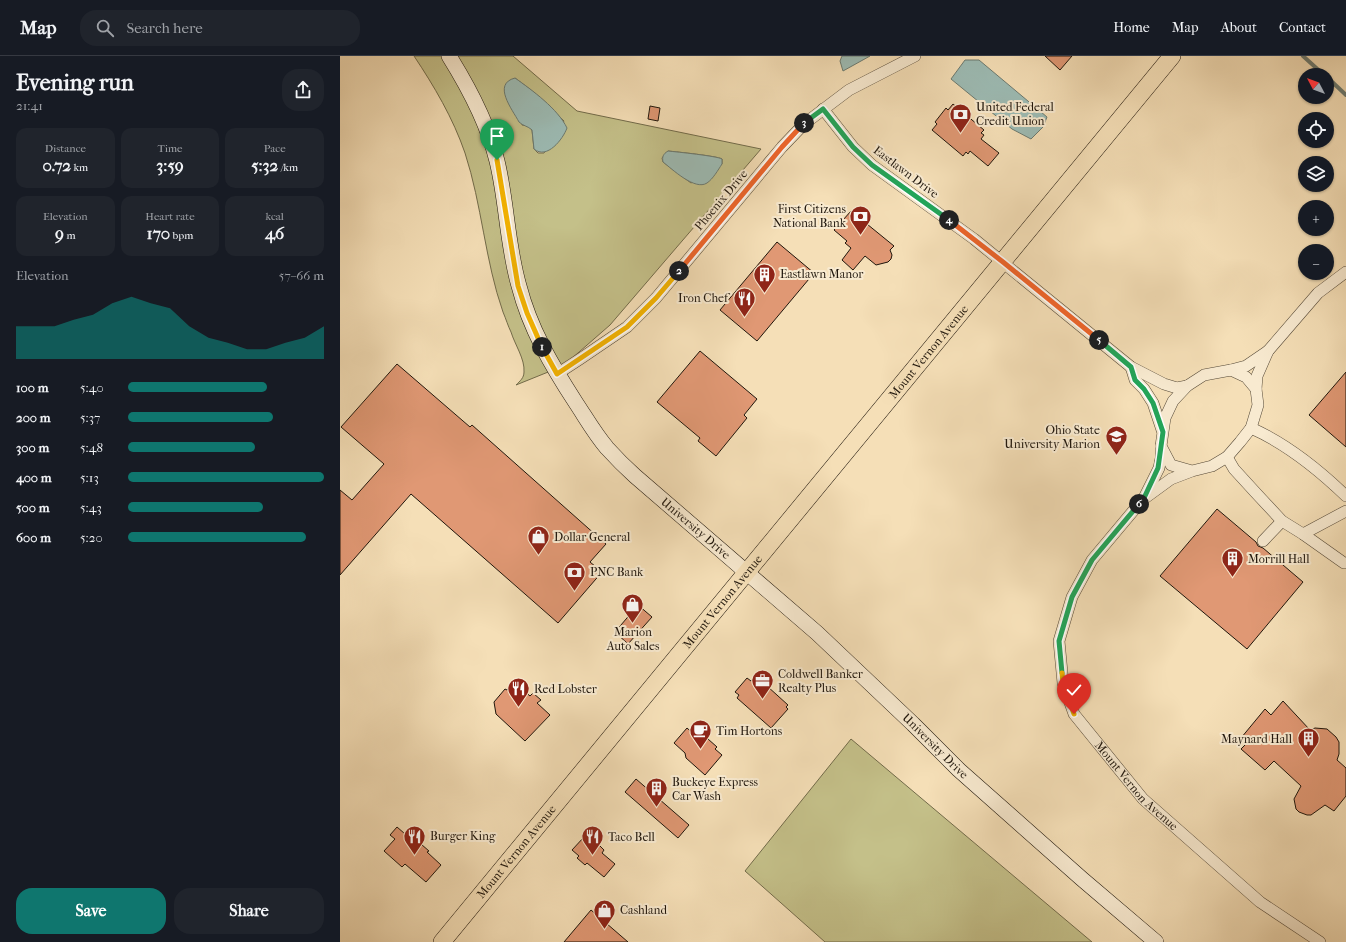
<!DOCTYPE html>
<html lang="en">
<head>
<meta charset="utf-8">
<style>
	:root { --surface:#171b24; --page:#20242c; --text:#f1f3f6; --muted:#9ea1a6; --line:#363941; --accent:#0f766e }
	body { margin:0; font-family:"IM FELL French Canon",serif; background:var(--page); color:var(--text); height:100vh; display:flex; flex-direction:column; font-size:15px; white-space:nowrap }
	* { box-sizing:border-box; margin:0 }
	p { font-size:13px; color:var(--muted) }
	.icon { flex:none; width:22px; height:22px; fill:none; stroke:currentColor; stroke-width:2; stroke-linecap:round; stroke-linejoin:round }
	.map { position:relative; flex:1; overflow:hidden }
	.details { display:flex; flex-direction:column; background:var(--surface); width:340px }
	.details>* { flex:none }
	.needle { width:26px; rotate:311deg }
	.buttons { position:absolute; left:958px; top:12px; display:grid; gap:8px }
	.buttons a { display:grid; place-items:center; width:36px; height:36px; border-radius:50%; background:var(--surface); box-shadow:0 1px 3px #0004; font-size:20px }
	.pin { position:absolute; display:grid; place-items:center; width:34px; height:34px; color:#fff; margin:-41px -17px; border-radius:50% 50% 50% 0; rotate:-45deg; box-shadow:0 0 4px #0007 }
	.pin .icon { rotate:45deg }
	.km { position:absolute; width:20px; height:20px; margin:-10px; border-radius:50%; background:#222; color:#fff; font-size:11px; line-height:20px; text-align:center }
	.round { display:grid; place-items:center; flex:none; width:42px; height:42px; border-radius:16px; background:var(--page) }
	.summary { display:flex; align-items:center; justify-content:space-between; height:68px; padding:0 16px }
	h1 { font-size:22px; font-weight:700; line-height:30px }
	.metrics { display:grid; grid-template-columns:repeat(3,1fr); gap:6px; height:68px; padding:4px 16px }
	.metrics div { display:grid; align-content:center; border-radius:10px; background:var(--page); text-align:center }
	.metrics b { font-size:17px; font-weight:700 }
	.metrics small { font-size:11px; font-weight:400 }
	.metrics p { font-size:11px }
	.chart { height:112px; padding:8px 16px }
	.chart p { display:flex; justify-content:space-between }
	.chart svg { width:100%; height:72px; margin-top:4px; fill:var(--accent); opacity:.7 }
	.cta { display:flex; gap:8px; margin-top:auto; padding:8px 16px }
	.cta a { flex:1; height:46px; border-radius:16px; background:var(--accent); color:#fff; font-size:16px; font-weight:700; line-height:46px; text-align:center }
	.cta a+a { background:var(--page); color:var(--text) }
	ul { padding:0 16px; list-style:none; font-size:13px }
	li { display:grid; grid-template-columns:64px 48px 1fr; align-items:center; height:30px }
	li i { height:10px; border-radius:5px; background:var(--accent) }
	header { display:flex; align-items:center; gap:24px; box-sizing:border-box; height:56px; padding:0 20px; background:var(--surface); border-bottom:1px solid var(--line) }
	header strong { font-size:19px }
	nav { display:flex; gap:22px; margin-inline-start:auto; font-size:14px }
	.search { width:280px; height:36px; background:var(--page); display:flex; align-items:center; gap:10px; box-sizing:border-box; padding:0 14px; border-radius:16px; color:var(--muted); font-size:15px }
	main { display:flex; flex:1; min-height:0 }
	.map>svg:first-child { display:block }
	.green { fill:#c4c089; stroke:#726b4a; fill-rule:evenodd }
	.water { fill:#9dbcb5; stroke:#6b7a71 }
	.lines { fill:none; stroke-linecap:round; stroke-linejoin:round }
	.stream { stroke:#6b7a71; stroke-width:4 }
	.building { fill:#e09874; stroke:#1f160c }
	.street-casing { stroke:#544837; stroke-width:12 }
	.secondary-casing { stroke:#1f160c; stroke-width:16 }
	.primary-casing { stroke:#1f160c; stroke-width:18 }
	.street { stroke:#f8ead0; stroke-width:11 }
	.secondary { stroke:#f8ead0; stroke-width:15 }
	.primary { stroke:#f5dfb7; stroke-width:17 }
	.split-1-casing { stroke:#fff; stroke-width:8 }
	.split-2-casing { stroke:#fff; stroke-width:8 }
	.split-3-casing { stroke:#fff; stroke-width:8 }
	.split-4-casing { stroke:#fff; stroke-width:8 }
	.split-5-casing { stroke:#fff; stroke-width:8 }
	.split-6-casing { stroke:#fff; stroke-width:8 }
	.split-7-casing { stroke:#fff; stroke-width:8 }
	.split-8-casing { stroke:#fff; stroke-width:8 }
	.split-1 { stroke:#f5b400; stroke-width:5 }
	.split-2 { stroke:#f5b400; stroke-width:5 }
	.split-3 { stroke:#f0652b; stroke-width:5 }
	.split-4 { stroke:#22a559; stroke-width:5 }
	.split-5 { stroke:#f0652b; stroke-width:5 }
	.split-6 { stroke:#22a559; stroke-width:5 }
	.split-7 { stroke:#22a559; stroke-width:5 }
	.split-8 { stroke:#f5b400; stroke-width:5 }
	.labels { text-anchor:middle; stroke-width:4; stroke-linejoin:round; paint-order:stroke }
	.poi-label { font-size:12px; fill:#1f160c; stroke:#f8ead0; text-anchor:start }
	.street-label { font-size:12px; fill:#1f160c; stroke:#f8ead0 }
</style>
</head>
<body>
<header>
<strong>Map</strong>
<div class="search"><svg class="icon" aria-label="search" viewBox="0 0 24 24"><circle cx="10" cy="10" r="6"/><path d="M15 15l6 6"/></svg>Search here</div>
<nav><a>Home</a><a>Map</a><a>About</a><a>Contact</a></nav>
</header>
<main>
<section class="details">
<div class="summary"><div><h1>Evening run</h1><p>21:41</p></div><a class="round"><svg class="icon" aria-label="share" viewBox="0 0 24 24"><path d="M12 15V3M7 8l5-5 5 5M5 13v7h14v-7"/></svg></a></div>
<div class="metrics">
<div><p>Distance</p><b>0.72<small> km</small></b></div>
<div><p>Time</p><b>3:59</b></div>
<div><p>Pace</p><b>5:32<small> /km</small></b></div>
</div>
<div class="metrics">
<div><p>Elevation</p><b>9<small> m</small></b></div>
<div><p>Heart rate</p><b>170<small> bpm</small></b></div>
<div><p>kcal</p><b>46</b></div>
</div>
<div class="chart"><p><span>Elevation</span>57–66 m</p>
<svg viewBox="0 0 160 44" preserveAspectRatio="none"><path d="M0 44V24L10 24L20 24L30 20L40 17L50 10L60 6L70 10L80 13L90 24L100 31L110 34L120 38L130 38L140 34L150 31L160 24V44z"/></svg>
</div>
<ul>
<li><b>100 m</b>5:40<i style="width:71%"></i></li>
<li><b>200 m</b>5:37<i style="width:74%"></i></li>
<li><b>300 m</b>5:48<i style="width:65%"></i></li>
<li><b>400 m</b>5:13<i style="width:100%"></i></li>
<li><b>500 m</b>5:43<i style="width:69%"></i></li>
<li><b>600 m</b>5:20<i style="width:91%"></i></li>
</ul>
<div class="cta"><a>Save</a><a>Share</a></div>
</section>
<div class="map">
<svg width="1006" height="886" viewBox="0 0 1006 886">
	<rect width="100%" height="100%" fill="#f5dfb7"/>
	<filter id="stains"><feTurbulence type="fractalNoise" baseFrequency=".005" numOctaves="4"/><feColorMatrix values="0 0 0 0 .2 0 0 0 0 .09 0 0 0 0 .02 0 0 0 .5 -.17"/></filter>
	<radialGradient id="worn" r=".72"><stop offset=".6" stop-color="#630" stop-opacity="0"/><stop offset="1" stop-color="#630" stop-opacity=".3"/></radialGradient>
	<g class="green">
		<path d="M74,0H173L237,55L421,93L270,269L223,310L176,329C180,325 184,322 184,316C185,303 175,289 171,276C168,270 166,263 163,256C145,205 142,149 125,97C113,62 94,30 74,0ZM175,22L196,38L224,65L204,97H198L194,93L192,74L188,70L182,69ZM328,95C338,96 377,100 382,103V108L351,127L323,106L322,102Z"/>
		<path d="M511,683L752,886H485L405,815Z"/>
	</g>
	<g class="water">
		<path d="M502,0H530L503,15L500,5Z"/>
		<path d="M625,4H639L707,61L703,71L691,83L672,73L611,23Z"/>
		<path d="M175,22C192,34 218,53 227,72C223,83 207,104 194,93L192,74C188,70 183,70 179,66C172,53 152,28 175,22Z"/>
		<path d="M328,95C337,96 377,100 382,103V108C378,114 373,123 367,127C355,135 332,113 323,106C322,101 323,98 328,95Z"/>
	</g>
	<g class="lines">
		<g class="stream">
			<path d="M963,0L984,19"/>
			<path d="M987,21L1006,39"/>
		</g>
	</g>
	<g class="building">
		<path d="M705,0H732L720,14Z"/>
		<path d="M613,48L644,74L641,77L644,79L641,83L659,97L648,110L630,95L628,98L626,96L623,100L592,74L597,68L595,66L606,52L608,54Z"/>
		<path d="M310,50L320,52L318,65L308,63Z"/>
		<path d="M511,155L554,190L550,194L552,199L551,203L548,206L536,209L525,200L513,214L502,204L511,192L505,187L507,185L494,174Z"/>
		<path d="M437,186L474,217L417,285L380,254Z"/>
		<path d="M360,295L417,343L404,359L407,362L376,400L358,385L360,382L317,346Z"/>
		<path d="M57,308L130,371L132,369L266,488L250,506L262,516L218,567L71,438L0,519V434L12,444L44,408L1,371Z"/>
		<path d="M1006,316V391L969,359Z"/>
		<path d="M877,453L916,486L918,490L923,492L963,526L907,593L820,520Z"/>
		<path d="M298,549L312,561L288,588L275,576Z"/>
		<path d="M407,622L411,625L413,623L424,632L427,630L448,649L446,651L448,653L431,672L397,642L399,639L395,636Z"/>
		<path d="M174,626L190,640L193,637L201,644L197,647L210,659L185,685L156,658L154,646L165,633L167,634Z"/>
		<path d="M943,645L970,674L975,672L987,673L996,681L999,686V698L997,704L1006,712V740L994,755L985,749L971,759H967L959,756L956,753L954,743L961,730L934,705L925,714L901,693L906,688L901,682L925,653L931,659Z"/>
		<path d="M347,672L357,681L360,680L366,685L368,683L377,691L375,693L382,699L365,719L346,702L345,697L334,687Z"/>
		<path d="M296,723L349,769L338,782L285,736Z"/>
		<path d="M57,771L72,784L74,782L89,795L87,796L101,809L86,826L65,808L62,811L44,795L55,783L50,779Z"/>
		<path d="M244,781L254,790L257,787L264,794L262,797L275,808L264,821L247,807L245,809L237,802L239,800L232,794Z"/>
		<path d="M251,854L288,886H224Z"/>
	</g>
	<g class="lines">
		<defs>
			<g id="street">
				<path d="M483,53L513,91L532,109L634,183L791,311L824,328L837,332L847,330"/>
				<path d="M791,311L795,324L804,333L813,347L822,374"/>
				<path d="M891,314L906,310L928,295"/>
				<path d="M217,318L240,303L287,271L316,242L442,91L464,68L509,34L575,0"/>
				<path d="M916,333L917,320L928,295L978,237L1006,216"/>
				<path d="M911,372C947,388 978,413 1006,440"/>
				<path id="s1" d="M821,390V402L819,412L804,442L752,504L732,541L719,585L723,627L734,658L803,743L920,846L980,886"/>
				<path d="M887,401L894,413L915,436L942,465L963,478L1004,507"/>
				<path d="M805,442L831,423L852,415L872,410L887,401L900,386L911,372L918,349L916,333L906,321L891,314L864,319L847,330L833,345L825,362L821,390L831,409L852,415"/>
				<path d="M963,478L1006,455"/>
				<path d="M923,485L942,465"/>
			</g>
			<g id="secondary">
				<path id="s2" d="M109,0C129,32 148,68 157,105C167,146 167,189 179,230C190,273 212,310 236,347C246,362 255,378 267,392C276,402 285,411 295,420L477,577L573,668L619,714L742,823L816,886"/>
			</g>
			<g id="primary">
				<path id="s3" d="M102,886C345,591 589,296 832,0"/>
			</g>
		</defs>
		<use href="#street" class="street-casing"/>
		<use href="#secondary" class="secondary-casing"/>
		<use href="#primary" class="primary-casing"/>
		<use href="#street" class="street"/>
		<use href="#secondary" class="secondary"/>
		<use href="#primary" class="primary"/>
	</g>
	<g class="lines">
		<defs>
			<path id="split-1" d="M157,104L178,230L187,257L202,291"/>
			<path id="split-2" d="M202,291L217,318L287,271L316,242L339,215"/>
			<path id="split-3" d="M339,215L442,91L464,67"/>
			<path id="split-4" d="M464,67L483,53L513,91L532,109L609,164"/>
			<path id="split-5" d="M609,164L663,206L759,284"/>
			<path id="split-6" d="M759,284L791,311L795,324L804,333L813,347L823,376L818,412L804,442L799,448"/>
			<path id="split-7" d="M722,617L719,585L732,541L752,504L799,448"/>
			<path id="split-8" d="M722,617L723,627L734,658"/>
		</defs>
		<use href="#split-1" class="split-1-casing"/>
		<use href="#split-2" class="split-2-casing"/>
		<use href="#split-3" class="split-3-casing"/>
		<use href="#split-4" class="split-4-casing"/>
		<use href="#split-5" class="split-5-casing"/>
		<use href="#split-6" class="split-6-casing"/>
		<use href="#split-7" class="split-7-casing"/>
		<use href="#split-8" class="split-8-casing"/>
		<use href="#split-1" class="split-1"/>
		<use href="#split-2" class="split-2"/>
		<use href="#split-3" class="split-3"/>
		<use href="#split-4" class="split-4"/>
		<use href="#split-5" class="split-5"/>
		<use href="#split-6" class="split-6"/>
		<use href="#split-7" class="split-7"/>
		<use href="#split-8" class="split-8"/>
	</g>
	<defs>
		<symbol id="bank-pin" viewBox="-11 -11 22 30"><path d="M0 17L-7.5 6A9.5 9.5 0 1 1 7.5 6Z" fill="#8f2418" stroke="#f8ead0"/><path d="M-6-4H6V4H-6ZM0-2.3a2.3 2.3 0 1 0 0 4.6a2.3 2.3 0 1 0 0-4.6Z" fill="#fff"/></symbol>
		<symbol id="building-pin" viewBox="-11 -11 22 30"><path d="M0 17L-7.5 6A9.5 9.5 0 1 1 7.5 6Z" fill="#8f2418" stroke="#f8ead0"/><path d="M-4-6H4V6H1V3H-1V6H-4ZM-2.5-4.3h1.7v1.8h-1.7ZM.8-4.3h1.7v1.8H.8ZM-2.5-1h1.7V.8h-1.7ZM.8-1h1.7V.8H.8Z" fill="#fff"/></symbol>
		<symbol id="restaurant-pin" viewBox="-11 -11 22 30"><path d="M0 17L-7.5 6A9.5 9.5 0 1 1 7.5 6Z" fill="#8f2418" stroke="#f8ead0"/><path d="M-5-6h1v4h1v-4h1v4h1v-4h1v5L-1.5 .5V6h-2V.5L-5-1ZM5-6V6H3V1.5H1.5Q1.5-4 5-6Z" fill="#fff"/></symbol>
		<symbol id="university-pin" viewBox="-11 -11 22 30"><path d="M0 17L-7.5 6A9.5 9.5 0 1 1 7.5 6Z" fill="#8f2418" stroke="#f8ead0"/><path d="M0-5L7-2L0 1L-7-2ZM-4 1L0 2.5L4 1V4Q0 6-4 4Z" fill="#fff"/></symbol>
		<symbol id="shop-pin" viewBox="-11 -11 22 30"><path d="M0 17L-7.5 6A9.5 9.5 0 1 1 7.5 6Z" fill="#8f2418" stroke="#f8ead0"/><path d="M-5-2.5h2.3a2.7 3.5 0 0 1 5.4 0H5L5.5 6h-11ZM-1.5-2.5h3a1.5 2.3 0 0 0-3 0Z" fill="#fff"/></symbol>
		<symbol id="office-pin" viewBox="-11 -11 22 30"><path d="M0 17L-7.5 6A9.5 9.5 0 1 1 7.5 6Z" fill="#8f2418" stroke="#f8ead0"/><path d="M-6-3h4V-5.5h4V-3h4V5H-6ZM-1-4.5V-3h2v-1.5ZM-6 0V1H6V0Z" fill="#fff"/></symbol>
		<symbol id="cafe-pin" viewBox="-11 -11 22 30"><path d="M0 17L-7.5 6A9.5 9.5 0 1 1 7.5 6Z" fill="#8f2418" stroke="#f8ead0"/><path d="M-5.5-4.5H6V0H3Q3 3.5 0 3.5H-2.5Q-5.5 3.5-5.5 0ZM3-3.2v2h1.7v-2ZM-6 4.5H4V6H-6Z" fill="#fff"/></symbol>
	</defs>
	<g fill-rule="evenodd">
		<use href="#bank-pin" x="608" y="46" width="25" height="34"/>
		<use href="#bank-pin" x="508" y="148" width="25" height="34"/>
		<use href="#building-pin" x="412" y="206" width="25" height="34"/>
		<use href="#restaurant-pin" x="392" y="230" width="25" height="34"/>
		<use href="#university-pin" x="764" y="368" width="25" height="34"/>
		<use href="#shop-pin" x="186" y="468" width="25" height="34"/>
		<use href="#building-pin" x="880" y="490" width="25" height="34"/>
		<use href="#bank-pin" x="222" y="504" width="25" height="34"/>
		<use href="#shop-pin" x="280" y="536" width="25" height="34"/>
		<use href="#office-pin" x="410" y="612" width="25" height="34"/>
		<use href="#restaurant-pin" x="166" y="620" width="25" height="34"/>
		<use href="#cafe-pin" x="348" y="662" width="25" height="34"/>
		<use href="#building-pin" x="956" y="670" width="25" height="34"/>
		<use href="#building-pin" x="304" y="720" width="25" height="34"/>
		<use href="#restaurant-pin" x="62" y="768" width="25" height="34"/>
		<use href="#restaurant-pin" x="240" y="768" width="25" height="34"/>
		<use href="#shop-pin" x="252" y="842" width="25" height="34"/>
	</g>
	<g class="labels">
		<g class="poi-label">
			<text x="636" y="55">United Federal<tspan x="636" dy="14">Credit Union</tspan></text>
			<text x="506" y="157" text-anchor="end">First Citizens<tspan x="506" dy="14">National Bank</tspan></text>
			<text x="440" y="222">Eastlawn Manor</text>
			<text x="388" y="246" text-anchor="end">Iron Chef</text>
			<text x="760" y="378" text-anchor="end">Ohio State<tspan x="760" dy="14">University Marion</tspan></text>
			<text x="214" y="485">Dollar General</text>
			<text x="908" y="507">Morrill Hall</text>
			<text x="250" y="520">PNC Bank</text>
			<text x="293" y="580" text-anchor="middle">Marion<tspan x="293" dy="14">Auto Sales</tspan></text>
			<text x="438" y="622">Coldwell Banker<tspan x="438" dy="14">Realty Plus</tspan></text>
			<text x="194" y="637">Red Lobster</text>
			<text x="376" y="679">Tim Hortons</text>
			<text x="952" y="687" text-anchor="end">Maynard Hall</text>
			<text x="332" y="730">Buckeye Express<tspan x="332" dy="14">Car Wash</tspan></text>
			<text x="90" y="784">Burger King</text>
			<text x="268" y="785">Taco Bell</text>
			<text x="280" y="858">Cashland</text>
		</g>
		<g class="street-label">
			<text transform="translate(566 116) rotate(37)" y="4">Eastlawn Drive</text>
			<text transform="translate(381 144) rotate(-50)" y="4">Phoenix Drive</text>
			<text dy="4" stroke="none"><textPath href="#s3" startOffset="765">Mount Vernon Avenue</textPath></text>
			<text dy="4" stroke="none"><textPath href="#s2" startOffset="548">University Drive</textPath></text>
			<text dy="4" stroke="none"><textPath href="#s3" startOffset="441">Mount Vernon Avenue</textPath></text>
			<text dy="4" stroke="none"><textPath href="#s2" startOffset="872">University Drive</textPath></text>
			<text dy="4" stroke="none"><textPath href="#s1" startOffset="395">Mount Vernon Avenue</textPath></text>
			<text dy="4" stroke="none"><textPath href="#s3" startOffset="117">Mount Vernon Avenue</textPath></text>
		</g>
	</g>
	<rect width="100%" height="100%" filter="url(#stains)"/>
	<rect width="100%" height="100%" fill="url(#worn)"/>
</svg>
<div class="buttons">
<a><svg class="needle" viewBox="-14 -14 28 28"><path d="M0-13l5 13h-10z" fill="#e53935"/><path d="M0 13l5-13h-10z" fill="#9ea1a6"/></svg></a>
<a><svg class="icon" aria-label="locate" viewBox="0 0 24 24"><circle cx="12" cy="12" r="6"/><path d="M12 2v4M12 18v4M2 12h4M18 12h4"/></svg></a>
<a><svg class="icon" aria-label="layers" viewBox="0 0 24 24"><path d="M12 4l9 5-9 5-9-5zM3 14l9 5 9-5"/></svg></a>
<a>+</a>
<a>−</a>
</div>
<div class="pin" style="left:157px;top:104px;background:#1e9e55"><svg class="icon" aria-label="arrive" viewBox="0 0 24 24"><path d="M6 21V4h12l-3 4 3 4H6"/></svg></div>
<div class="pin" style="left:734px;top:658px;background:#d93025"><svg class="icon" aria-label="check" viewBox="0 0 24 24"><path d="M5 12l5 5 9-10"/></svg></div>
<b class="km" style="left:202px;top:291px">1</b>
<b class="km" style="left:339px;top:215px">2</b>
<b class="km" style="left:464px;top:67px">3</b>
<b class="km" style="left:609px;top:164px">4</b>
<b class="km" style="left:759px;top:284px">5</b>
<b class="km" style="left:799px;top:448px">6</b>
</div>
</main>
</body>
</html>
